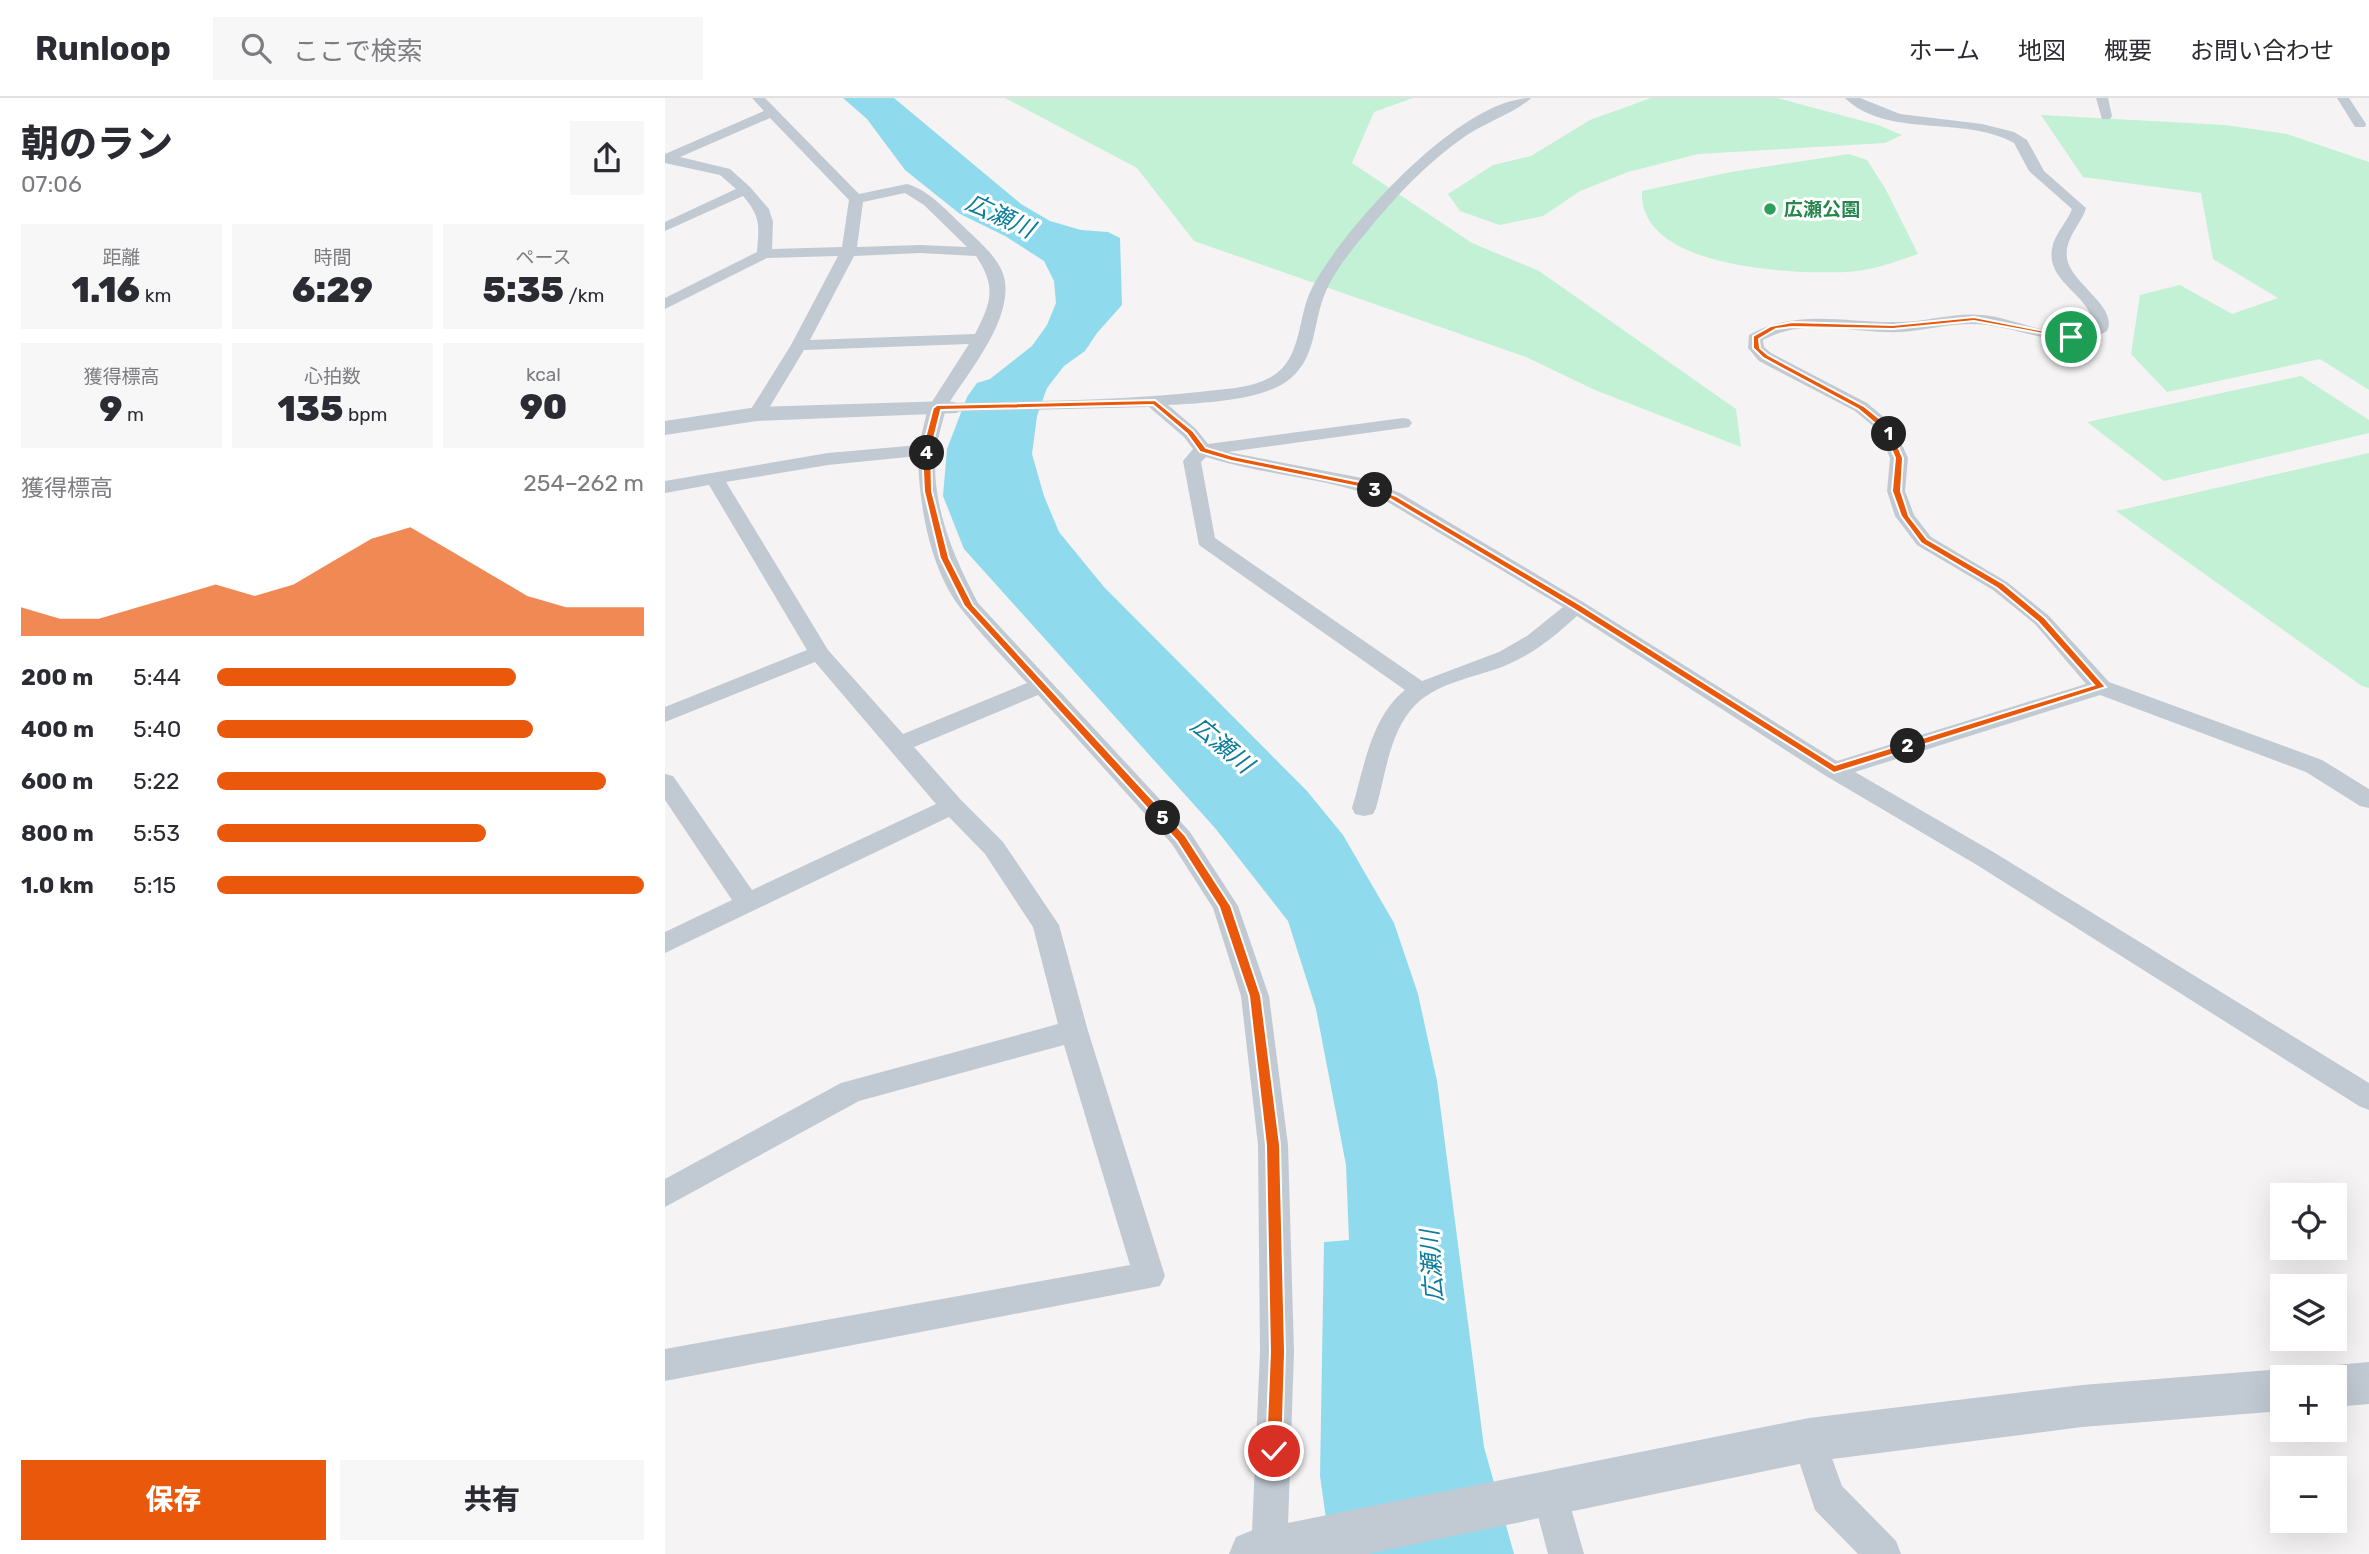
<!DOCTYPE html>
<html lang="ja">
<head>
<meta charset="utf-8">
<style>
	:root { --surface:#fff; --page:#f7f7f7; --text:#2b2b33; --muted:#7c7c81; --line:#e1e1e2; --accent:#ea580c }
	body { margin:0; font-family:Rubik,"Noto Sans JP",sans-serif; background:var(--page); color:var(--text); height:100vh; display:flex; flex-direction:column; font-size:26px; white-space:nowrap }
	* { box-sizing:border-box; margin:0 }
	p { font-size:23px; color:var(--muted) }
	.icon { flex:none; width:38px; height:38px; fill:none; stroke:currentColor; stroke-width:2; stroke-linecap:round; stroke-linejoin:round }
	.map { position:relative; flex:1; overflow:hidden }
	.drawer { display:flex; flex-direction:column; background:var(--surface); width:665px }
	.drawer>* { flex:none }
	.fabs { position:absolute; left:1605px; top:1085px; display:grid; gap:14px }
	.fabs a { display:grid; place-items:center; width:77px; height:77px; border-radius:0px; background:var(--surface); box-shadow:0 7px 28px #0002; font-size:35px }
	.pin { position:absolute; display:grid; place-items:center; width:60px; height:60px; color:#fff; margin:-30px; border:4px solid #fff; border-radius:50%; box-shadow:0 2px 7px #0007 }
	.km { position:absolute; width:35px; height:35px; margin:-18px; border-radius:50%; background:#222; color:#fff; font-size:19px; line-height:35px; text-align:center }
	.round { display:grid; place-items:center; flex:none; width:74px; height:74px; border-radius:0px; background:var(--page) }
	.head { display:flex; align-items:center; justify-content:space-between; height:119px; padding:0 21px }
	h1 { font-size:38px; font-weight:800; line-height:52px }
	.metrics { display:grid; grid-template-columns:repeat(3,1fr); gap:10px; height:119px; padding:7px 21px }
	.metrics div { display:grid; align-content:center; border-radius:0px; background:var(--page); text-align:center }
	.metrics b { font-size:35px; font-weight:800 }
	.metrics small { font-size:19px; font-weight:400 }
	.metrics p { font-size:19px }
	.chart { height:196px; padding:14px 21px }
	.chart p { display:flex; justify-content:space-between }
	.chart svg { width:100%; height:126px; margin-top:7px; fill:var(--accent); opacity:.7 }
	.button { display:flex; gap:14px; margin-top:auto; padding:14px 21px }
	.button a { flex:1; height:80px; border-radius:0px; background:var(--accent); color:#fff; font-size:28px; font-weight:800; line-height:80px; text-align:center }
	.button a+a { background:var(--page); color:var(--text) }
	ul { padding:0 21px; list-style:none; font-size:23px }
	li { display:grid; grid-template-columns:112px 84px 1fr; align-items:center; height:52px }
	li i { height:18px; border-radius:9px; background:var(--accent) }
	header { display:flex; align-items:center; gap:42px; box-sizing:border-box; height:98px; padding:0 35px; background:var(--surface); border-bottom:2px solid var(--line) }
	header strong { font-size:33px }
	nav { display:flex; gap:38px; margin-inline-start:auto; font-size:24px }
	.search { width:490px; height:63px; background:var(--page); display:flex; align-items:center; gap:18px; box-sizing:border-box; padding:0 24px; border-radius:0px; color:var(--muted); font-size:26px }
	main { display:flex; flex:1; min-height:0 }
	.map>svg:first-child { display:block }
	.green { fill:#c3f1d5 }
	.water { fill:#90daee }
	.lines { fill:none; stroke-linecap:round; stroke-linejoin:round }
	.minor { fill:#c1cad2; fill-rule:evenodd }
	.tertiary { fill:#c1cad2; fill-rule:evenodd }
	.route { fill:#ea580c; stroke:#fff; stroke-width:2 }
	.leisure-dot { fill:#2e9e5b; stroke:#fff; stroke-width:2.5 }
	.labels { text-anchor:middle; stroke-width:6; stroke-linejoin:round; paint-order:stroke }
	.far-leisure-label { font-size:19px; font-weight:bold; fill:#27864d; stroke:#fff; text-anchor:start }
	.water-label { font-size:24px; font-style:italic; fill:#0c7c9b; stroke:#fff }
</style>
</head>
<body>
<header>
<strong>Runloop</strong>
<div class="search"><svg class="icon" aria-label="search" viewBox="0 0 24 24"><circle cx="10" cy="10" r="6"/><path d="M15 15l6 6"/></svg>ここで検索</div>
<nav><a>ホーム</a><a>地図</a><a>概要</a><a>お問い合わせ</a></nav>
</header>
<main>
<section class="drawer">
<div class="head"><div><h1>朝のラン</h1><p>07:06</p></div><a class="round"><svg class="icon" aria-label="share" viewBox="0 0 24 24"><path d="M12 15V3M7 8l5-5 5 5M5 13v7h14v-7"/></svg></a></div>
<div class="metrics">
<div><p>距離</p><b>1.16<small> km</small></b></div>
<div><p>時間</p><b>6:29</b></div>
<div><p>ペース</p><b>5:35<small> /km</small></b></div>
</div>
<div class="metrics">
<div><p>獲得標高</p><b>9<small> m</small></b></div>
<div><p>心拍数</p><b>135<small> bpm</small></b></div>
<div><p>kcal</p><b>90</b></div>
</div>
<div class="chart"><p><span>獲得標高</span>254–262 m</p>
<svg viewBox="0 0 160 44" preserveAspectRatio="none"><path d="M0 44V34L10 38L20 38L30 34L40 30L50 26L60 30L70 26L80 18L90 10L100 6L110 14L120 22L130 30L140 34L150 34L160 34V44z"/></svg>
</div>
<ul>
<li><b>200 m</b>5:44<i style="width:70%"></i></li>
<li><b>400 m</b>5:40<i style="width:74%"></i></li>
<li><b>600 m</b>5:22<i style="width:91%"></i></li>
<li><b>800 m</b>5:53<i style="width:63%"></i></li>
<li><b>1.0 km</b>5:15<i style="width:100%"></i></li>
</ul>
<div class="button"><a>保存</a><a>共有</a></div>
</section>
<div class="map">
<svg width="1704" height="1456" viewBox="0 0 1704 1456">
	<rect width="100%" height="100%" fill="#f5f3f3"/>
	<g class="green">
		<path d="M340,0H748L709,14L687,65L807,145L874,173L1071,311L1076,349L930,292L861,259L529,143L472,70Z"/>
		<path d="M986,0H1112L1213,27L1237,37L1220,45L1033,56L963,74L915,93L878,118L835,127L795,113L783,96L828,67L866,58L925,22Z"/>
		<path d="M1376,17L1560,27L1622,36L1704,64V292L1655,261L1502,294L1466,256L1475,197L1515,187L1567,216L1613,200L1548,161L1536,95L1418,79Z"/>
		<path d="M1184,56L1202,62L1220,90L1253,156C1230,164 1205,173 1181,174C1127,176 973,171 977,93L1066,74Z"/>
		<path d="M1636,278L1704,322V335L1499,383L1422,324Z"/>
		<path d="M1704,355V590L1697,588L1451,413Z"/>
	</g>
	<path class="water" d="M178,0H229L356,106L385,123L416,132L443,134L455,140L457,207L432,235L420,253L399,268L382,290L372,318L367,356L379,398L394,434L439,489L642,693L678,737L729,825L753,896L772,983L819,1349L849,1456H666L655,1378L659,1144L684,1142L681,1067L651,911L623,823L550,730L299,451L278,398L282,351L302,299L312,285L325,281L367,248L382,227L391,205L389,183L379,163L340,138L295,116L240,72L202,21Z"/>
	<g class="lines">
		<g class="minor">
			<path d="M87,0H100L194,96L242,86C264,92 282,113 298,128C311,141 329,155 337,173C354,214 305,272 284,305C367,303 451,303 534,294C557,291 585,291 606,279C638,261 632,218 647,190C678,130 796,0 866,0C853,13 820,25 802,37C762,64 730,99 700,136C684,155 668,175 659,198C648,226 651,259 626,280C600,303 537,305 503,307L531,331L543,346L738,320L744,321L747,325L744,329L738,330L563,354L697,380L735,395L918,504L1172,663L1421,586L1370,526L1328,492L1252,447L1230,418L1222,393L1225,360L1214,333L1190,313L1094,263L1083,250L1084,237C1132,210 1181,225 1232,224C1261,224 1289,214 1318,217C1352,220 1395,246 1428,228C1427,197 1381,185 1387,151C1389,136 1402,125 1407,111L1364,73L1349,45C1300,17 1222,41 1180,0H1195L1235,16L1317,26L1349,34L1362,42L1379,73L1421,110C1416,127 1399,141 1402,160C1405,185 1454,209 1442,233C1402,255 1363,232 1322,227C1293,223 1264,232 1236,234C1190,236 1141,218 1098,242L1099,249L1106,255L1202,305L1228,327L1243,360L1240,393L1249,417L1266,439L1342,484L1384,518L1444,584L1657,662L1704,691V710L1695,708L1641,674L1435,597L1190,674L1330,755L1704,985V1012L1694,1008L1312,767L1161,678L912,518C892,536 871,554 846,565C814,580 768,583 745,613C724,639 720,679 711,710L708,716L699,718L690,716L687,710C699,670 706,619 740,592L534,447L518,363L528,351L519,339L484,309L280,314C277,326 273,339 271,351C265,405 289,460 313,505L525,734L573,808L604,898L623,1047L629,1254L622,1456H586L595,1254L593,1047L576,898L548,810L507,746L373,597L249,649L296,702L338,744L394,827L423,933L500,1178L495,1188L0,1283V1251L465,1167L399,947L194,1003L0,1109V1081L176,985L393,926L368,829L320,756L284,719L0,855V834L67,802L0,702V676L8,678L87,792L271,706L150,564L0,624V609L142,552L44,387L0,395V383L163,355L254,347L263,310L304,246L139,252L98,320H86L83,316L126,247L173,158L102,160L0,211V200L92,154C94,127 96,119 78,98L0,133V124L71,91L55,77L0,65V56L99,13ZM105,20L184,102L177,149L107,151L108,124L104,111L85,89L65,71L15,59ZM240,95L259,107L302,149L255,147L192,149L198,104ZM255,155L311,158C332,189 326,205 310,236L145,242L189,158ZM253,358C254,408 265,472 297,512C317,538 340,561 362,585L238,636L163,552L61,384L163,367ZM541,359C600,378 664,379 721,403L898,509L862,538L834,554L757,583L550,440L536,364Z"/>
			<path d="M1431,0H1443L1447,18L1445,21H1437Z"/>
			<path d="M1672,0H1684L1701,26L1700,29H1690Z"/>
			<path d="M1144,1325L1156,1330L1177,1388L1231,1443L1236,1456H1193L1150,1412L1127,1342L1132,1330Z"/>
			<path d="M885,1377L898,1382L919,1456H883L867,1395L872,1382Z"/>
		</g>
		<g class="tertiary">
			<path d="M284,303L292,305L295,310L292,315L92,323L0,337V323L92,309Z"/>
			<path d="M1704,1264V1306L1670,1309V1279H1652L1655,1273L1670,1267Z"/>
			<path d="M1617,1271L1633,1279H1617V1313L1417,1329L1144,1364L702,1456H564L571,1439L588,1432L1144,1320L1417,1287Z"/>
		</g>
	</g>
	<path class="route" d="M1309,219L1410,239L1406,241L1309,223L1228,231L1127,229L1111,231L1094,241L1095,250L1103,257L1199,308L1225,329L1238,360L1236,393L1244,418L1262,441L1339,486L1380,520L1441,589L1169,675L907,510L725,401L694,389L566,363L535,354L522,336L488,307L276,312L266,352L267,393L284,460L308,507L520,737L566,808L596,898L615,1047L620,1254L617,1353L615,1359L609,1361L603,1359L601,1353L605,1254L601,1047L584,898L554,809L512,743L299,508L275,460L259,393L257,352L268,310L272,307L490,302L528,333L541,350L568,358L700,385L731,398L914,506L1170,667L1429,587L1373,524L1332,490L1256,445L1236,418L1227,393L1230,360L1218,332L1193,311L1098,260L1088,250V238L1106,228L1127,224L1228,227Z"/>
	<circle class="leisure-dot" cx="1105" cy="111" r="7"/>
	<g class="labels">
		<g class="far-leisure-label">
			<text x="1119" y="118">広瀬公園</text>
		</g>
		<g class="water-label">
			<text transform="translate(335 118) rotate(25)" y="8">広瀬川</text>
			<text transform="translate(557 647) rotate(40)" y="8">広瀬川</text>
			<text transform="translate(767 1168) rotate(-94)" y="8">広瀬川</text>
		</g>
	</g>
</svg>
<div class="fabs">
<a><svg class="icon" aria-label="locate" viewBox="0 0 24 24"><circle cx="12" cy="12" r="6"/><path d="M12 2v4M12 18v4M2 12h4M18 12h4"/></svg></a>
<a><svg class="icon" aria-label="layers" viewBox="0 0 24 24"><path d="M12 4l9 5-9 5-9-5zM3 14l9 5 9-5"/></svg></a>
<a>+</a>
<a>−</a>
</div>
<div class="pin" style="left:1406px;top:239px;background:#1e9e55"><svg class="icon" aria-label="arrive" viewBox="0 0 24 24"><path d="M6 21V4h12l-3 4 3 4H6"/></svg></div>
<div class="pin" style="left:609px;top:1353px;background:#d93025"><svg class="icon" aria-label="check" viewBox="0 0 24 24"><path d="M5 12l5 5 9-10"/></svg></div>
<b class="km" style="left:1224px;top:336px">1</b>
<b class="km" style="left:1243px;top:648px">2</b>
<b class="km" style="left:710px;top:392px">3</b>
<b class="km" style="left:262px;top:355px">4</b>
<b class="km" style="left:498px;top:720px">5</b>
</div>
</main>
</body>
</html>
